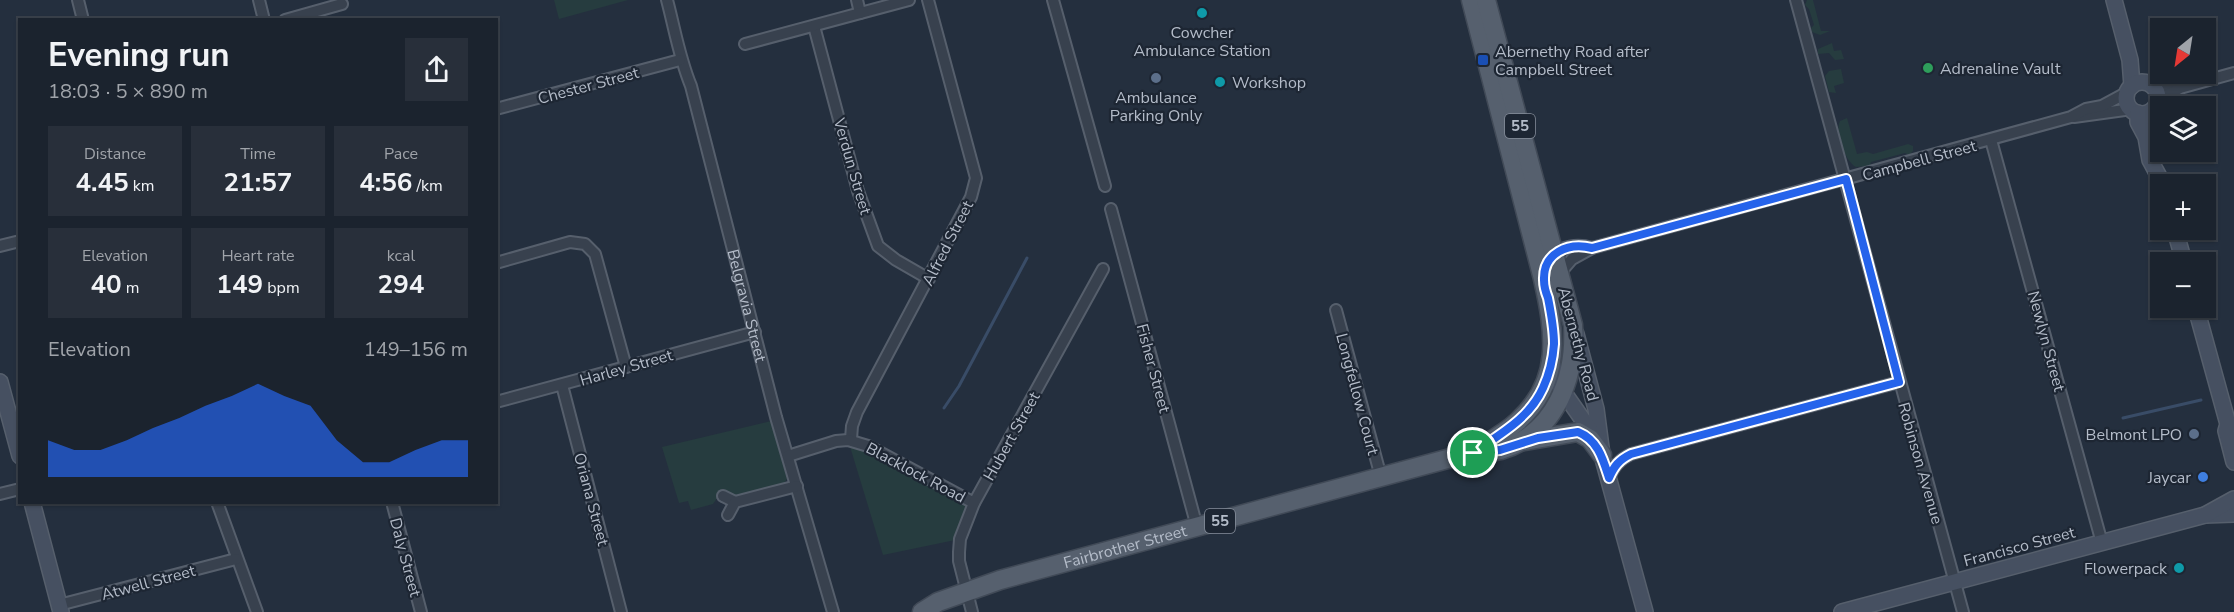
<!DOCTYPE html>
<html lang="en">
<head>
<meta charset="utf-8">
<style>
	:root { --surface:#1b232e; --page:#282f3a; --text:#f1f3f6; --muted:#a0a4aa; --line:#39404a; --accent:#2563eb }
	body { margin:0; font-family:"Nunito Sans",sans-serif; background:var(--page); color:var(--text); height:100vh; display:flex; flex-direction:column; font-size:22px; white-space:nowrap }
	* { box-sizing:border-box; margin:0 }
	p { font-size:20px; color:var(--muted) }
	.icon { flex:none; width:33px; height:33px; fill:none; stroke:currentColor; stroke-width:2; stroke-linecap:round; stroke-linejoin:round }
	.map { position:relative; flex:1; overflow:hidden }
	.panel { position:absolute; left:18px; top:18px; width:480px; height:486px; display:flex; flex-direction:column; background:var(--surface); border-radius:0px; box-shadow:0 2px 4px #0004,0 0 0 2px var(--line) }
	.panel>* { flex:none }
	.needle { width:39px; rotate:210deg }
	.buttons { position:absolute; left:2150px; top:18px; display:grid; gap:12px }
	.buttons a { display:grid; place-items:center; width:66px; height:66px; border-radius:0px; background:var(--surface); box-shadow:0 2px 4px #0004,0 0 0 2px var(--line); font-size:30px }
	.pin { position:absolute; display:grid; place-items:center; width:51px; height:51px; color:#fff; margin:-26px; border:3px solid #fff; border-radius:50%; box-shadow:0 2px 6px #0007 }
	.round { display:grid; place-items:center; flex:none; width:63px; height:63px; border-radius:0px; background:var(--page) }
	.head { display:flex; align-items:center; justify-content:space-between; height:102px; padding:0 30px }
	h1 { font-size:33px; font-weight:700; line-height:45px }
	.stats { display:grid; grid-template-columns:repeat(3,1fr); gap:9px; height:102px; padding:6px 30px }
	.stats div { display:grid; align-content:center; border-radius:0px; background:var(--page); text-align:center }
	.stats b { font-size:26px; font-weight:700 }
	.stats small { font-size:16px; font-weight:400 }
	.stats p { font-size:16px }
	.chart { height:168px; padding:12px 30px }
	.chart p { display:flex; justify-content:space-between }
	.chart svg { width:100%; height:108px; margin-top:6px; fill:var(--accent); opacity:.7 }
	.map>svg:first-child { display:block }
	.green { fill:#263c3f }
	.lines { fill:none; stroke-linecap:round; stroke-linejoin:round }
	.stream { stroke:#394c67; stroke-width:3 }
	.street-casing { stroke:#565f6c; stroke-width:14 }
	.secondary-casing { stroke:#565f6c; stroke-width:18 }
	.primary-casing { stroke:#414a57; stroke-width:21 }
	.street { stroke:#38414e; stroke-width:10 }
	.secondary { stroke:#465061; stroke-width:15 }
	.primary { stroke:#56606e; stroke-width:18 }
	.route-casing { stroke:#fff; stroke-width:12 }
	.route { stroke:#2563eb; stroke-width:8 }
	.culture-dot { fill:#0f9aa8; stroke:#1d2633; stroke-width:2 }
	.transit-dot { fill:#1a4fb4; stroke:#1d2633; stroke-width:2 }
	.leisure-dot { fill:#2e9e5b; stroke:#1d2633; stroke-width:2 }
	.service-dot { fill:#5c6f8a; stroke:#1d2633; stroke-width:2 }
	.shop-dot { fill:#3f7fe0; stroke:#1d2633; stroke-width:2 }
	.labels { text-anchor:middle; stroke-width:4.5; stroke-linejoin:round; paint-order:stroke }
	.shield { fill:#1d2633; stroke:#878f9c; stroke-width:1.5 }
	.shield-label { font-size:15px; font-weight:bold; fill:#b4bcc9 }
	.poi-label { font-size:16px; fill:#b4bcc9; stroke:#1d2633; text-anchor:start }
	.street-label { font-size:16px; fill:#b4bcc9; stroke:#1d2633 }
</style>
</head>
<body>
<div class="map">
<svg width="2234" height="612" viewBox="0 0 2234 612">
	<rect width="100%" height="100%" fill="#242f3e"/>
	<g class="green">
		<path d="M554,0H628L559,19Z"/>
		<path d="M1807,0H1813L1821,31H1830L1820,35L1812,32L1811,28L1814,25L1809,9L1805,5Z"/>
		<path d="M1832,43L1834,51L1841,50L1844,59L1835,60L1829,53L1818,54V49Z"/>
		<path d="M1841,69L1844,83L1834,86L1836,93L1829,92L1825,76L1829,71Z"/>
		<path d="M1847,118L1857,154L1867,152L1873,154L1908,144L1913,146V151L1909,155L1905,153L1871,162L1870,166L1856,167C1845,161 1834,133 1840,121Z"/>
		<path d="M771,421L787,479L781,487L737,498L722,491L713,504L691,510L688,501L679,503L662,447Z"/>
		<path d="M848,440L974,503L960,539L883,555Z"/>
	</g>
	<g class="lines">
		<g class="stream">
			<path d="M944,408L959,386L1027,258"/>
			<path d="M2123,418L2201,400"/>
		</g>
		<defs>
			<g id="street">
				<path d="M78,0L83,20"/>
				<path d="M259,0L264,20"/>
				<path id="s1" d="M667,0C675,30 679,57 691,86L776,417L833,612"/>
				<path d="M857,0L860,13"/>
				<path d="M1053,0L1105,186"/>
				<path d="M1796,0L1963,612"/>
				<path d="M285,20L342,4"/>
				<path d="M814,26L858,191L878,246L896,260L929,279"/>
				<path d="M745,44L909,0"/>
				<path d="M2154,88H2177"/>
				<path d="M2158,100L2180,88L2234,73"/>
				<path d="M496,109L680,60"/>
				<path d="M2074,117L2132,109"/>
				<path d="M1991,140L2102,543"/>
				<path d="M1111,209L1197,527"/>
				<path d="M0,246L20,241"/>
				<path d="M1552,258C1559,245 1579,244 1592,248"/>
				<path d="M496,263L570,242L585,244L595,254L626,367"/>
				<path d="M1560,273L1572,259L1592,248L2071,117L2086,109L2102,106L2128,92"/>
				<path d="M1336,310L1381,477"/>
				<path d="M562,385L621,612"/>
				<path d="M496,402L755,332"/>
				<path d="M851,439L852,426L857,412L971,197L976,178L928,0"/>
				<path d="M788,456L836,441L848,440L868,446L974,503"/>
				<path d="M1609,478C1614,466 1619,460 1631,454L1899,382"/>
				<path d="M0,494L20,489"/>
				<path d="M723,496L735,502"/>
				<path d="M217,502L257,612"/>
				<path d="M392,502L421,612"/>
				<path d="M728,515L735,502L797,486"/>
				<path d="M59,605L236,559"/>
				<path d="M972,612L959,561V552L960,539L974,503L1103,269"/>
			</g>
			<g id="secondary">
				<path d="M2114,0L2130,60L2132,86"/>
				<circle cx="2142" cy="98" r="16"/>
				<path d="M2150,112L2159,149"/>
				<path d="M2138,113V122L2146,137L2150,160L2163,184"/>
				<path d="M2175,230L2184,262"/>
				<path d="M2196,308L2228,424L2226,431L2234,462"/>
				<path d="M1576,334L1596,409L1602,455L1645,612"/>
				<path d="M1552,361L1557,383L1597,440"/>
				<path d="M0,382L20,456"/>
				<path d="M32,502L61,612"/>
				<path d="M2205,515L2234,514"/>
				<path d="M1842,612L2205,515L2234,499"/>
			</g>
			<g id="primary">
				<path d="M1471,0L1543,279C1555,333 1563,381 1517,422C1504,434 1488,442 1474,451"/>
				<path d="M1525,441L1578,432L1590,439L1602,455"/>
				<path id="s2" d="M922,612L938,602L1000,580L1473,452C1482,452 1492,452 1501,450C1556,433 1576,377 1573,325L1486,0"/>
			</g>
		</defs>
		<use href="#street" class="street-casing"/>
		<use href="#secondary" class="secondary-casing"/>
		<use href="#primary" class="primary-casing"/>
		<use href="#street" class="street"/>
		<use href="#secondary" class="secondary"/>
		<use href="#primary" class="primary"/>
	</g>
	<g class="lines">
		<defs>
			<path id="route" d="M1846,179L1899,382L1631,454C1619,460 1614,466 1609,478C1603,459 1598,440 1578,432L1538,438L1500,450L1473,453C1500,434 1529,419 1543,388C1549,375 1553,358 1554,344C1554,328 1551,313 1548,298C1546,293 1544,286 1544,280C1543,253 1568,242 1592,248Z"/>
		</defs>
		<use href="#route" class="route-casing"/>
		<use href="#route" class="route"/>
	</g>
	<g class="culture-dot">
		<circle cx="1202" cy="13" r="6"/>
		<circle cx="1220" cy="82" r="6"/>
		<circle cx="2179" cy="568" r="6"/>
	</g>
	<rect class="transit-dot" x="1477" y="54" width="12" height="12" rx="3"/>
	<circle class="leisure-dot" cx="1928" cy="68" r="6"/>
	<g class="service-dot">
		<circle cx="1156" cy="78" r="6"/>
		<circle cx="2194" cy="434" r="6"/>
	</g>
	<circle class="shop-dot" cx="2203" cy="477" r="6"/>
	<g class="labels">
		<g class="shield">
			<rect x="1505" y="114" width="30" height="24" rx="4.5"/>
			<rect x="1205" y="509" width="30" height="24" rx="4.5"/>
		</g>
		<g class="shield-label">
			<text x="1520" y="131">55</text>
			<text x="1220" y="526">55</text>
		</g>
		<g class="poi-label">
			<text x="1202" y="38" text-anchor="middle">Cowcher<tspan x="1202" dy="18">Ambulance Station</tspan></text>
			<text x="1495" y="57">Abernethy Road after<tspan x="1495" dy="18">Campbell Street</tspan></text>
			<text x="1940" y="74">Adrenaline Vault</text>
			<text x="1232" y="88">Workshop</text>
			<text x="1156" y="103" text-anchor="middle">Ambulance<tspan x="1156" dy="18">Parking Only</tspan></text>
			<text x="2182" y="440" text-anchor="end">Belmont LPO</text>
			<text x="2191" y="483" text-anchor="end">Jaycar</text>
			<text x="2167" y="574" text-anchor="end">Flowerpack</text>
		</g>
		<g class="street-label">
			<text transform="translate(588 85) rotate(-15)" y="6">Chester Street</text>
			<text transform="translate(1919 160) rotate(-15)" y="6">Campbell Street</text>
			<text transform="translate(853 166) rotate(74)" y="6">Verdun Street</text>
			<text transform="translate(947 243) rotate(-63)" y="6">Alfred Street</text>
			<text dy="6" stroke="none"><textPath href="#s1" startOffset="316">Belgravia Street</textPath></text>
			<text transform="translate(2047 341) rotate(75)" y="6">Newlyn Street</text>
			<text transform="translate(1579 344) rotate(75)" y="6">Abernethy Road</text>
			<text transform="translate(626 367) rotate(-16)" y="6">Harley Street</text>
			<text transform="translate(1154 368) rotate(75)" y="6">Fisher Street</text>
			<text transform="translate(1358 394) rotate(75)" y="6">Longfellow Court</text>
			<text transform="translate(1011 436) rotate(-61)" y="6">Hubert Street</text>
			<text transform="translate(1921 463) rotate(74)" y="6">Robinson Avenue</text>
			<text transform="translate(916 472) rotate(28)" y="6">Blacklock Road</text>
			<text transform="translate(592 499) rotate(75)" y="6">Oriana Street</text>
			<text transform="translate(2019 546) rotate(-15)" y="6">Francisco Street</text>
			<text dy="6" stroke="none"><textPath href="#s2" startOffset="214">Fairbrother Street</textPath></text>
			<text transform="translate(406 557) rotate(75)" y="6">Daly Street</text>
			<text transform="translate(148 582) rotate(-15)" y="6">Atwell Street</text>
		</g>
	</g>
</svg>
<div class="buttons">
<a><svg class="needle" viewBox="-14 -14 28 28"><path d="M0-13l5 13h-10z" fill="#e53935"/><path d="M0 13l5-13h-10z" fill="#a0a4aa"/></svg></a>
<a><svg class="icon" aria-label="layers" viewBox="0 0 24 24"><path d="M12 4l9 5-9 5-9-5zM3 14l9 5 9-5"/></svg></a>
<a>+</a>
<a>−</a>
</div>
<div class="pin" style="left:1473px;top:453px;background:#1e9e55"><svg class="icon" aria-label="arrive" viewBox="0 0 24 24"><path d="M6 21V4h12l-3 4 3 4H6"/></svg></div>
<section class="panel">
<div class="head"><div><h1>Evening run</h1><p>18:03 · 5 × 890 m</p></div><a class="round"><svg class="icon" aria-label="share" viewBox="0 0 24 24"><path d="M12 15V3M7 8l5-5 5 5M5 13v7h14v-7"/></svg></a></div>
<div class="stats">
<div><p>Distance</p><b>4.45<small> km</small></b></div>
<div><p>Time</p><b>21:57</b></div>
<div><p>Pace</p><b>4:56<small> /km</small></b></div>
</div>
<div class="stats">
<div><p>Elevation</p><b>40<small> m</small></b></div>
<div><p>Heart rate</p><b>149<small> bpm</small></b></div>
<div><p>kcal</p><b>294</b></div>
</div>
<div class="chart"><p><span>Elevation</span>149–156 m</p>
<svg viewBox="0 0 160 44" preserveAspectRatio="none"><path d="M0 44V29L10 33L20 33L30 29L40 24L50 20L60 15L70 11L80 6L90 11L100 15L110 29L120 38L130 38L140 33L150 29L160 29V44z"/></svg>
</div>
</section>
</div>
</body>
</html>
